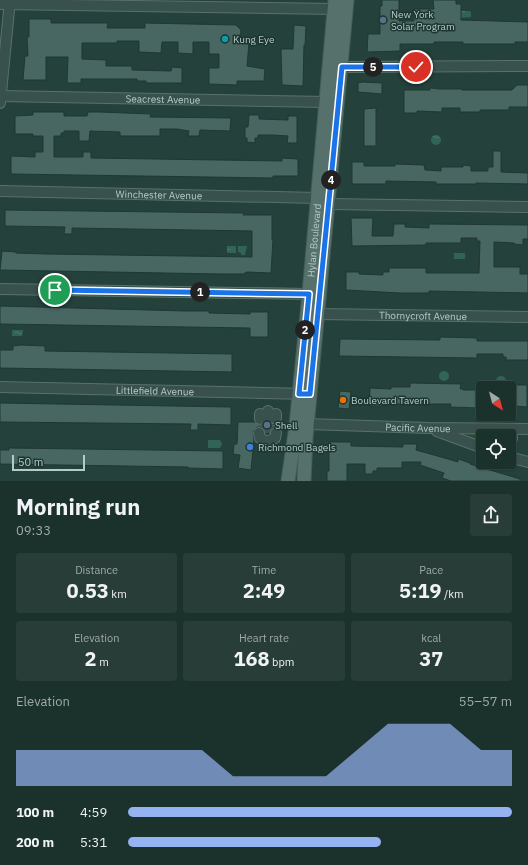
<!DOCTYPE html>
<html lang="en">
<head>
<meta charset="utf-8">
<style>
	:root { --surface:#1b312c; --page:#283d38; --text:#f1f3f6; --muted:#a0a9a9; --line:#394c48; --accent:#95b2f1 }
	body { margin:0; font-family:"IBM Plex Sans",sans-serif; background:var(--page); color:var(--text); height:100vh; display:flex; flex-direction:column; font-size:15px; white-space:nowrap }
	* { box-sizing:border-box; margin:0 }
	p { font-size:13px; color:var(--muted) }
	.icon { flex:none; width:22px; height:22px; fill:none; stroke:currentColor; stroke-width:2; stroke-linecap:round; stroke-linejoin:round }
	.map { position:relative; height:481px; overflow:hidden }
	.panel { display:flex; flex-direction:column; background:var(--surface); flex:1 }
	.panel>* { flex:none }
	.needle { width:26px; rotate:144deg }
	.tools { position:absolute; left:476px; top:381px; display:grid; gap:8px }
	.tools a { display:grid; place-items:center; width:40px; height:40px; border-radius:4px; background:var(--surface); box-shadow:0 1px 3px #0004,0 0 0 1px var(--line); font-size:20px }
	.scale { position:absolute; left:12px; bottom:10px; width:73px; box-sizing:border-box; padding-left:4px; border:2px solid #b5cbc7; border-top:0; font-size:11px; line-height:14px; white-space:nowrap; color:#b5cbc7; -webkit-text-stroke:3px #1d3631; paint-order:stroke }
	.pin { position:absolute; display:grid; place-items:center; width:34px; height:34px; color:#fff; margin:-17px; border:2px solid #fff; border-radius:50%; box-shadow:0 1px 4px #0007 }
	.km { position:absolute; width:20px; height:20px; margin:-10px; border-radius:50%; background:#222; color:#fff; font-size:11px; line-height:20px; text-align:center }
	.round { display:grid; place-items:center; flex:none; width:42px; height:42px; border-radius:4px; background:var(--page) }
	.head { display:flex; align-items:center; justify-content:space-between; height:68px; padding:0 16px }
	h1 { font-size:22px; font-weight:700; line-height:30px }
	.figures { display:grid; grid-template-columns:repeat(3,1fr); gap:6px; height:68px; padding:4px 16px }
	.figures div { display:grid; align-content:center; border-radius:4px; background:var(--page); text-align:center }
	.figures b { font-size:20px; font-weight:700 }
	.figures small { font-size:11px; font-weight:400 }
	.figures p { font-size:11px }
	.chart { height:112px; padding:8px 16px }
	.chart p { display:flex; justify-content:space-between }
	.chart svg { width:100%; height:72px; margin-top:4px; fill:var(--accent); opacity:.7 }
	ul { padding:0 16px; list-style:none; font-size:13px }
	li { display:grid; grid-template-columns:64px 48px 1fr; align-items:center; height:30px }
	li i { height:10px; border-radius:5px; background:var(--accent) }
	.map>svg:first-child { display:block }
	.garden { fill:#2e4934 }
	.water { fill:url(#water-ripples) }
	.building { fill:#486762; stroke:#1f3833 }
	.lines { fill:none; stroke-linecap:round; stroke-linejoin:round }
	.minor-tunnel { stroke:#3a5650; stroke-width:10; stroke-dasharray:10 5; stroke-linecap:butt }
	.minor-casing { stroke:#59716c; stroke-width:12 }
	.major-casing { stroke:#455d58; stroke-width:15 }
	.minor { stroke:#38514c; stroke-width:10 }
	.major { stroke:#56716b; stroke-width:13 }
	.route-casing { stroke:#fff; stroke-width:8 }
	.route { stroke:#1a73e8; stroke-width:5 }
	.service-dot { fill:#5c6f8a; stroke:#1d3631; stroke-width:1.5 }
	.culture-dot { fill:#0f9aa8; stroke:#1d3631; stroke-width:1.5 }
	.food-dot { fill:#e8710a; stroke:#1d3631; stroke-width:1.5 }
	.shop-dot { fill:#3f7fe0; stroke:#1d3631; stroke-width:1.5 }
	.labels { text-anchor:middle; stroke-width:3; stroke-linejoin:round; paint-order:stroke }
	.poi-label { font-size:10px; fill:#b5cbc7; stroke:#1d3631; text-anchor:start }
	.street-label { font-size:10px; fill:#b5cbc7; stroke:#1d3631 }
</style>
</head>
<body>
<div class="map">
<svg width="528" height="481" viewBox="0 0 528 481">
	<defs>
		<pattern id="water-ripples" width="26" height="14" patternUnits="userSpaceOnUse"><rect width="26" height="14" fill="#326358"/><path d="M2 4q2-2 4 0t4 0M15 11q2-2 4 0t4 0" fill="none" stroke="#4d786e"/></pattern>
	</defs>
	<rect width="100%" height="100%" fill="#24413b"/>
	<path class="garden" d="M470,434L501,435L504,436H483V442L470,439L468,436Z"/>
	<g class="water">
		<path d="M458,11H469L471,12V17L458,18Z"/>
		<circle cx="436" cy="140" r="5"/>
		<rect x="227" y="246" width="9" height="7"/>
		<path d="M238,246H247L245,255H241V253L238,252Z"/>
		<rect x="454" y="253" width="11" height="6"/>
		<path d="M12,330H23L22,336H12Z"/>
		<circle cx="444" cy="376" r="5"/>
		<circle cx="501" cy="381" r="5"/>
		<path d="M208,440H220L222,444L220,448H208Z"/>
	</g>
	<g class="building">
		<path d="M382,0H399V21H414V9H434L433,0H456V4H461V20L528,22V42H515V44H463V42H434V44H400V51L367,52L368,34H380V6H382Z"/>
		<path d="M29,19H51V23H108L107,28H145V23L236,25L241,30L240,43H249L247,66L265,69L264,81H237V85L209,84V68H219V54H209V42H193V54L178,53V42H162L161,53L139,52V41H117V43H82V59L106,60V66H132V70L171,71L172,67L182,68V83H146V81H137V79H81V83H67L68,57H46V80H23L25,56H28L27,37H29Z"/>
		<path d="M294,25L306,26L305,46L304,45L303,86L282,85L281,49H293Z"/>
		<path d="M363,82L382,83V94L358,92V83Z"/>
		<path d="M517,85H528V107H509V110H480V112H460V108H442V112L417,111V113H404V90H430V88H432L439,89H462V90H512Z"/>
		<path d="M376,108V146H364V109Z"/>
		<path d="M33,112H64V116H87L88,112H100L151,114L150,117L231,118L230,131L200,130L199,136H188L189,131L177,129H160V136H120V132L90,131L89,141H79V131H64V133H61V136H54V157H83V152H91V158L282,161V158L298,159V176H273V178L11,174V156L35,157V152H43V136H33V134H15V116L33,115Z"/>
		<path d="M249,115H259V119L288,120V116H297V143H287L288,136L273,135H258V138H255V143L247,142V138H245V127H248Z"/>
		<path d="M493,151H501V172L528,173V184L476,183V184H436V182L386,181V184H352V162H364V166H395V164L424,165L425,170L441,171V167H463V165L471,166V171H488V167H493Z"/>
		<path d="M5,210L244,213L243,215H272V240H273L271,273L247,272L243,274H220L0,270L2,251L16,252V253L46,254L252,257V231L72,228V234H64L65,227L5,226Z"/>
		<path d="M351,218H373L372,236H393L394,224H405V227L429,228V224L528,225V239H523V245L514,244V243L494,242V267H520V274H528V293L429,291V293H400L346,290V272H359V274L383,275V272H389V268H426V273H479L480,241H477V238H461V243H426V245L352,246Z"/>
		<path d="M0,306L186,311H209V313L250,314V312H268V337H250V328L0,324Z"/>
		<path d="M440,337L477,338V341H528V360H506V357H503V354H477V358L339,356L340,339L440,340Z"/>
		<path d="M21,345L45,346V351L232,354V372L0,368V350H13V346Z"/>
		<path d="M410,383L461,384L460,389H463V390H480V408L450,407L451,404H382V406H369L370,388L391,389V387H410Z"/>
		<path d="M514,385H527V407L514,406V397H509V388H514Z"/>
		<path d="M340,391L351,392L349,409L338,408Z"/>
		<path d="M0,403L231,407V425L198,424V430H190L191,424L0,422Z"/>
		<path d="M238,422H255L260,425L264,424L268,425L272,424L277,425V427L271,428L269,433H266L264,429L261,427H257L253,431L254,440L251,470L238,468L240,455L233,454L234,444H237Z"/>
		<path d="M329,442H351V446L403,447V444H417L416,450L448,459L458,462V459L470,463V464L520,479V481H451L442,478L444,473L420,465L421,462H402V468H377V471H373V474H365V464H347V481H327V471H329Z"/>
		<path d="M9,448L223,451V469L188,468V467L0,464V450H9Z"/>
	</g>
	<g class="lines">
		<path class="minor-tunnel" d="M267,433L268,419"/>
		<defs>
			<g id="minor">
				<path d="M0,4L335,9"/>
				<path d="M342,67L528,66"/>
				<path id="s1" d="M0,96L327,102"/>
				<path d="M0,103L10,0"/>
				<path id="s2" d="M0,191L318,198"/>
				<path d="M329,204L528,207"/>
				<path d="M0,289L309,294"/>
				<path id="s3" d="M318,314L528,317"/>
				<path id="s4" d="M0,387L306,394"/>
				<path d="M260,419V414"/>
				<path d="M268,419V411"/>
				<path d="M276,419V414"/>
				<path id="s5" d="M307,424L429,428L528,429"/>
				<path d="M437,431L483,448"/>
				<path d="M259,433L260,438L267,442L275,438L276,433"/>
				<path d="M509,448L512,438L511,429"/>
				<path d="M509,457L528,462"/>
			</g>
			<g id="major">
				<path id="s6" d="M288,481L296,426L309,294L335,0"/>
				<path d="M304,481L306,437L347,0"/>
			</g>
		</defs>
		<use href="#minor" class="minor-casing"/>
		<use href="#major" class="major-casing"/>
		<use href="#minor" class="minor"/>
		<use href="#major" class="major"/>
	</g>
	<g class="lines">
		<defs>
			<path id="route" d="M55,290L309,294L299,394H310L342,67H416"/>
		</defs>
		<use href="#route" class="route-casing"/>
		<use href="#route" class="route"/>
	</g>
	<g class="service-dot">
		<circle cx="383" cy="20" r="4"/>
		<circle cx="267" cy="425" r="4"/>
	</g>
	<circle class="culture-dot" cx="225" cy="39" r="4"/>
	<circle class="food-dot" cx="343" cy="400" r="4"/>
	<circle class="shop-dot" cx="250" cy="447" r="4"/>
	<g class="labels">
		<g class="poi-label">
			<text x="391" y="18">New York<tspan x="391" dy="12">Solar Program</tspan></text>
			<text x="233" y="43">Kung Eye</text>
			<text x="351" y="404">Boulevard Tavern</text>
			<text x="275" y="429">Shell</text>
			<text x="258" y="451">Richmond Bagels</text>
		</g>
		<g class="street-label">
			<text dy="4" stroke="none"><textPath href="#s1" startOffset="163">Seacrest Avenue</textPath></text>
			<text dy="4" stroke="none"><textPath href="#s2" startOffset="159">Winchester Avenue</textPath></text>
			<text dy="4" stroke="none"><textPath href="#s6" startOffset="242">Hylan Boulevard</textPath></text>
			<text dy="4" stroke="none"><textPath href="#s3" startOffset="105">Thornycroft Avenue</textPath></text>
			<text dy="4" stroke="none"><textPath href="#s4" startOffset="155">Littlefield Avenue</textPath></text>
			<text dy="4" stroke="none"><textPath href="#s5" startOffset="111">Pacific Avenue</textPath></text>
		</g>
	</g>
</svg>
<div class="tools">
<a><svg class="needle" viewBox="-14 -14 28 28"><path d="M0-13l5 13h-10z" fill="#e53935"/><path d="M0 13l5-13h-10z" fill="#a0a9a9"/></svg></a>
<a><svg class="icon" aria-label="locate" viewBox="0 0 24 24"><circle cx="12" cy="12" r="6"/><path d="M12 2v4M12 18v4M2 12h4M18 12h4"/></svg></a>
</div>
<div class="scale">50 m</div>
<div class="pin" style="left:55px;top:290px;background:#1e9e55"><svg class="icon" aria-label="arrive" viewBox="0 0 24 24"><path d="M6 21V4h12l-3 4 3 4H6"/></svg></div>
<div class="pin" style="left:416px;top:67px;background:#d93025"><svg class="icon" aria-label="check" viewBox="0 0 24 24"><path d="M5 12l5 5 9-10"/></svg></div>
<b class="km" style="left:200px;top:292px">1</b>
<b class="km" style="left:305px;top:330px">2</b>
<b class="km" style="left:331px;top:180px">4</b>
<b class="km" style="left:373px;top:67px">5</b>
</div>
<section class="panel">
<div class="head"><div><h1>Morning run</h1><p>09:33</p></div><a class="round"><svg class="icon" aria-label="share" viewBox="0 0 24 24"><path d="M12 15V3M7 8l5-5 5 5M5 13v7h14v-7"/></svg></a></div>
<div class="figures">
<div><p>Distance</p><b>0.53<small> km</small></b></div>
<div><p>Time</p><b>2:49</b></div>
<div><p>Pace</p><b>5:19<small> /km</small></b></div>
</div>
<div class="figures">
<div><p>Elevation</p><b>2<small> m</small></b></div>
<div><p>Heart rate</p><b>168<small> bpm</small></b></div>
<div><p>kcal</p><b>37</b></div>
</div>
<div class="chart"><p><span>Elevation</span>55–57 m</p>
<svg viewBox="0 0 160 44" preserveAspectRatio="none"><path d="M0 44V22L10 22L20 22L30 22L40 22L50 22L60 22L70 38L80 38L90 38L100 38L110 22L120 6L130 6L140 6L150 22L160 22V44z"/></svg>
</div>
<ul>
<li><b>100 m</b>4:59<i style="width:100%"></i></li>
<li><b>200 m</b>5:31<i style="width:66%"></i></li>
</ul>
</section>
</body>
</html>
